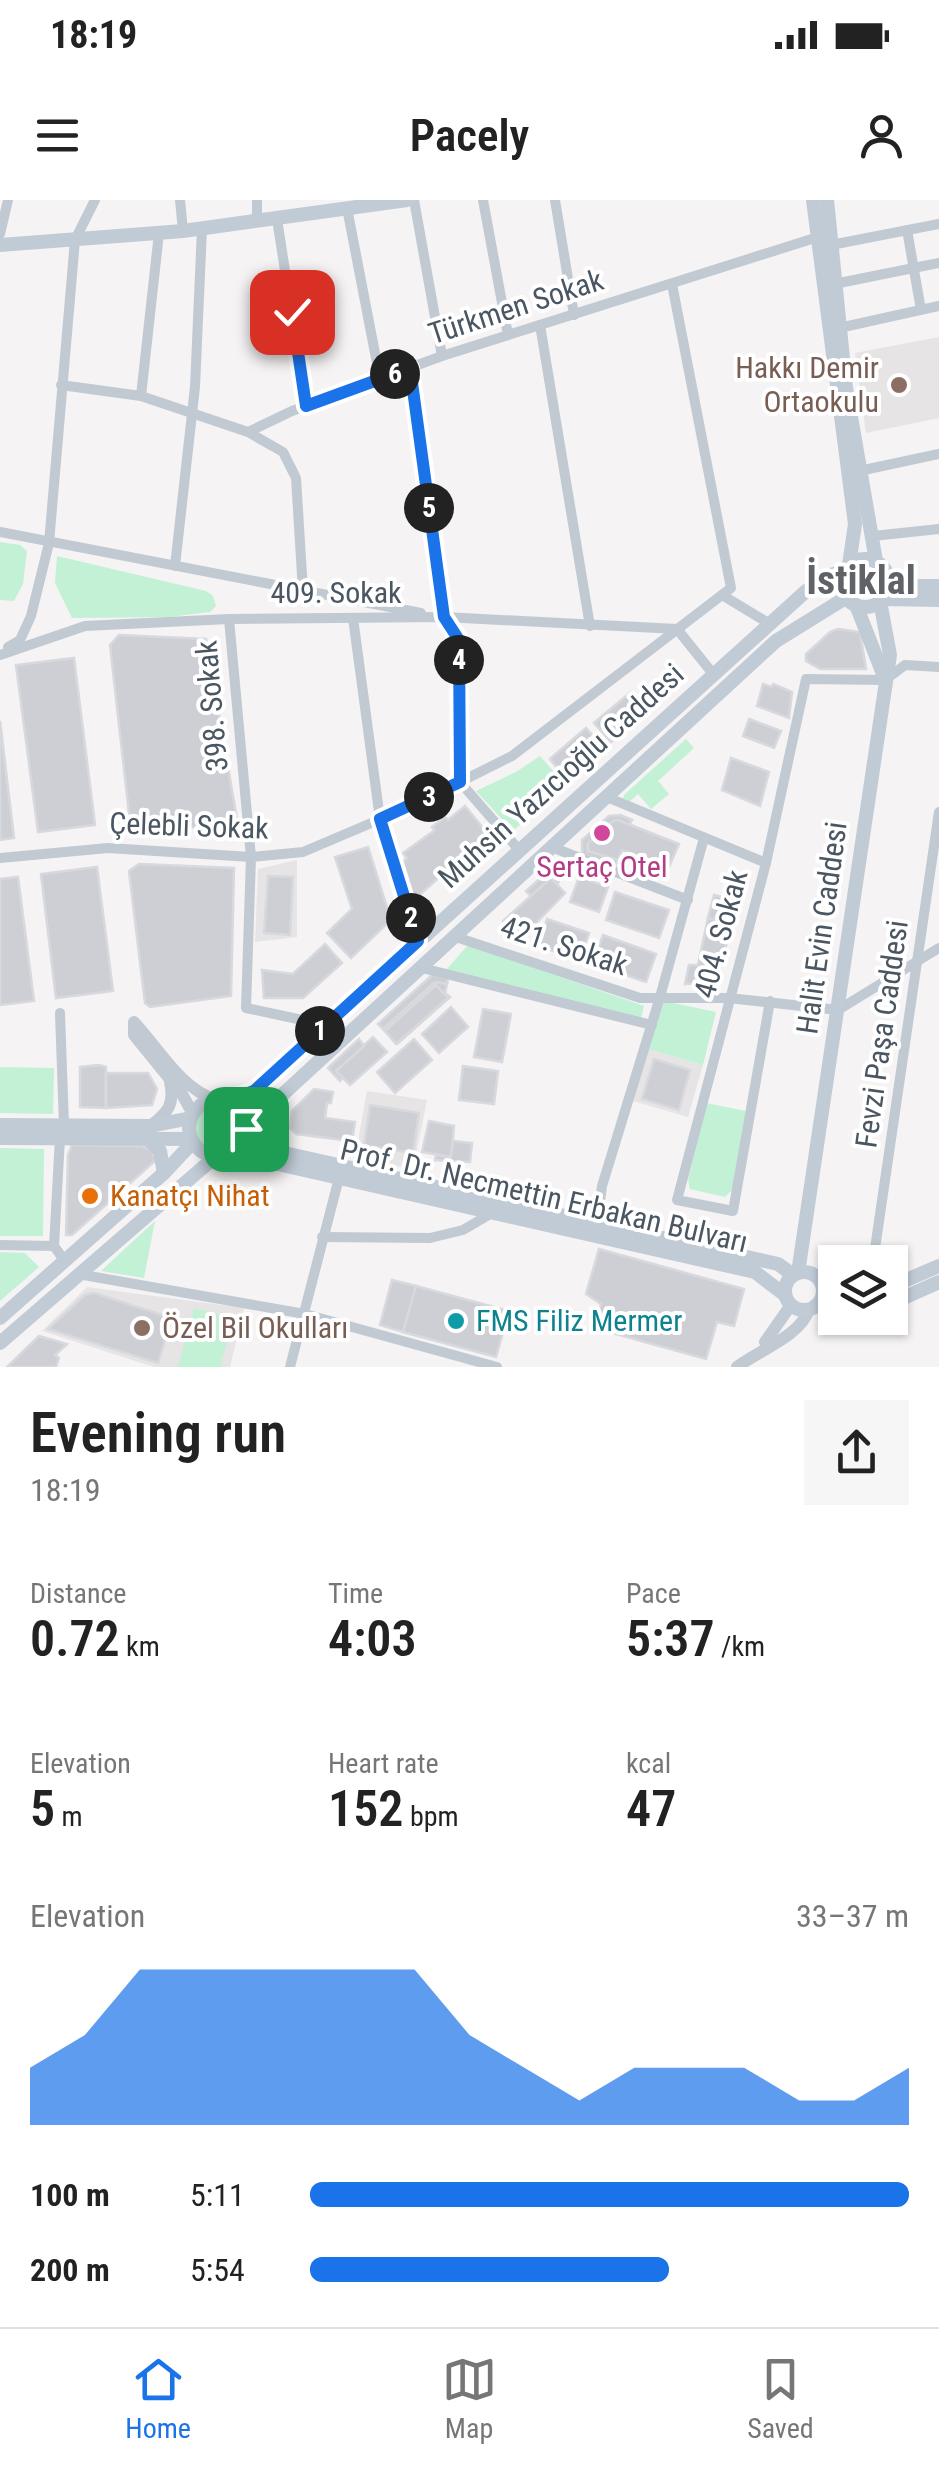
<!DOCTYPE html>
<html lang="en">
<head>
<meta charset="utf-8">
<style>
	:root { --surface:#fff; --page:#f6f6f6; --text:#222; --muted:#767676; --line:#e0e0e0; --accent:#1a73e8 }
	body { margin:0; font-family:"Roboto Condensed",sans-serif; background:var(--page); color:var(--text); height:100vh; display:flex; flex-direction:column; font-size:38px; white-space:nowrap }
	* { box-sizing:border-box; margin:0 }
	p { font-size:32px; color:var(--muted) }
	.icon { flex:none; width:55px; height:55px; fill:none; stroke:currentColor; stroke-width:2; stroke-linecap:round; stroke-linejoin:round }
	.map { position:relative; height:1167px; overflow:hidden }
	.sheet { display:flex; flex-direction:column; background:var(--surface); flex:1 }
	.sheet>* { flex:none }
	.fabs { position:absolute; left:818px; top:1045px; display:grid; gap:20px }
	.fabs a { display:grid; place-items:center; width:90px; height:90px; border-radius:0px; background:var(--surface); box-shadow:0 2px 8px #0004; font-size:50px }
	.pin { position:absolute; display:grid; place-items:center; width:85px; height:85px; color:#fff; margin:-42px; border-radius:20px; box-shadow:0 5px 15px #0006 }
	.km { position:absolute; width:50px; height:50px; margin:-25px; border-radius:50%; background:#222; color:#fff; font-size:28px; line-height:50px; text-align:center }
	.round { display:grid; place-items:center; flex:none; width:105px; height:105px; border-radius:0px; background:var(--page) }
	.summary { display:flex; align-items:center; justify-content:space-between; height:170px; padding:0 30px }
	h1 { font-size:55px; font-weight:600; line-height:75px }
	.figures { display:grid; grid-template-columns:repeat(3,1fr); gap:15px; height:170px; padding:10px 30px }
	.figures div { display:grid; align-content:center }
	.figures b { font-size:50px; font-weight:600 }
	.figures small { font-size:28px; font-weight:400 }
	.figures p { font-size:28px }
	.chart { height:280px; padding:20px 30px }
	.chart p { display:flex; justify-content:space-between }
	.chart svg { width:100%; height:180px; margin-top:10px; fill:var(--accent); opacity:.7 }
	ul { padding:0 30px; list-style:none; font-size:32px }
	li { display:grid; grid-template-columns:160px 120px 1fr; align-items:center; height:75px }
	li i { height:25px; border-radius:12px; background:var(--accent) }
	.status { display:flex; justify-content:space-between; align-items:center; height:70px; padding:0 50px; background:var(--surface); direction:ltr }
	.status svg { height:28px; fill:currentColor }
	header { display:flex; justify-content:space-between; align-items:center; height:130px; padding:0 30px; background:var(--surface); font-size:45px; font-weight:600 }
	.tabs { display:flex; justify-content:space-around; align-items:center; height:140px; border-top:2px solid var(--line); background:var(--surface); font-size:28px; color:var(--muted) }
	.tabs a { display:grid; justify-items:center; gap:5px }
	.tabs .active { color:var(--accent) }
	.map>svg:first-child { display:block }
	.education { fill:#e6e4e5 }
	.green { fill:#c3f1d5 }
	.building { fill:#cdcfd5; stroke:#d7d9de; stroke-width:2.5 }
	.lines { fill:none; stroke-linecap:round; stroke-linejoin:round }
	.minor { stroke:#c1cad2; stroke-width:10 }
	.tertiary { stroke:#c1cad2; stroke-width:12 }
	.secondary { stroke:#c1cbd6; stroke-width:14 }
	.route-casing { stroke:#fff; stroke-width:20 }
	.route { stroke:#1a73e8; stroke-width:12 }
	.education-dot { fill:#8d6e63; stroke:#fff; stroke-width:4 }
	.hotel-dot { fill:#d1479c; stroke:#fff; stroke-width:4 }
	.food-dot { fill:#e8710a; stroke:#fff; stroke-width:4 }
	.culture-dot { fill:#0f9aa8; stroke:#fff; stroke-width:4 }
	.labels { text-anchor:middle; stroke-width:8; stroke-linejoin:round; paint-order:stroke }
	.street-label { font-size:30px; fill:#4a5661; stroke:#fff }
	.education-label { font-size:30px; fill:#785e54; stroke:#fff; text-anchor:end }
	.hotel-label { font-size:30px; fill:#b23c85; stroke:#fff }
	.food-label { font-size:30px; fill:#c56008; stroke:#fff; text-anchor:start }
	.culture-label { font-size:30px; fill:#0d838f; stroke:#fff; text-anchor:start }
	.district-label { font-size:40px; font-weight:bold; fill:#5f6368; stroke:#fff }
</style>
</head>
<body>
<div class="status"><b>18:19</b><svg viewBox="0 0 49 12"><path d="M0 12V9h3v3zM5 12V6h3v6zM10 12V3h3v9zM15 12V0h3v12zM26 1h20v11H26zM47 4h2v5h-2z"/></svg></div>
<header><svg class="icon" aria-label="menu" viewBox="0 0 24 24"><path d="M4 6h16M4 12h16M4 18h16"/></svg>Pacely<svg class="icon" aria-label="person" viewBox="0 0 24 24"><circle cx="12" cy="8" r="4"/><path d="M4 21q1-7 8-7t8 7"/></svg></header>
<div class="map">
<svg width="939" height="1167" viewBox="0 0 939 1167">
	<rect width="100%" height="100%" fill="#f5f3f3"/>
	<g class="education">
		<path d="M939,137V218L866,233L855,153Z"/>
		<path d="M297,660V737L255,742L258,669Z"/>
		<path d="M648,849L703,865L688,917L633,901Z"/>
		<path d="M367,891L427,900L413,969L355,958Z"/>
		<path d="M87,1087L244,1108L230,1167H154L42,1131Z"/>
	</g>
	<g class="green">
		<path d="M0,342L20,345L27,351L23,384L14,401L0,400Z"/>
		<path d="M57,356L206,391L213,396L216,406L210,412L169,417L72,418L55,383Z"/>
		<path d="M686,539L694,548L658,581L669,594L651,609L638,594L628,603L623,600L624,595Z"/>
		<path d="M540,556L565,584L513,631L476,591L516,572Z"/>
		<path d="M468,745L644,806L641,818L446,770Z"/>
		<path d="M664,801L716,812L703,865L648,849Z"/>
		<path d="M0,867L54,868L53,914L0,913Z"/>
		<path d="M706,903L746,911L732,990L725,997L690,989L688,980Z"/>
		<circle cx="214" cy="929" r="20"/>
		<path d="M0,948L44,949L43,1036H0Z"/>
		<path d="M155,1021L144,1078L101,1071Z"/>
		<path d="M0,1052L25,1053L39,1067L0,1101Z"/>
		<path d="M194,1108L234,1118L220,1167H178Z"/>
	</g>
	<g class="building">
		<path d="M838,429L860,432L866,469H820L806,461V454L830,432Z"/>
		<path d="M119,435L206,439L239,631L130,622L110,445Z"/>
		<path d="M74,458L95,625L38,632L16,465Z"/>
		<path d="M763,484L772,487L773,484L792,492L789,518L757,506Z"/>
		<path d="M631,492L647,511L611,542L594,523Z"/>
		<path d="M749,519L781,531L774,548L743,536Z"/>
		<path d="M0,521L14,638L0,640Z"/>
		<path d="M586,528L603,547L566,579L550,559Z"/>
		<path d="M731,558L769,572L760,606L722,590Z"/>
		<path d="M465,606L488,634L415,699L410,698L400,664L407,658L403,653L435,630L432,627L445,617L448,620Z"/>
		<path d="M620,615L632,620L630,624L613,621L588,643V651L618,660L615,667L582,654V640L609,616Z"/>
		<path d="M618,620L679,644L669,667L622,650L618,660L588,651V643L613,621Z"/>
		<path d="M368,647L391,720L351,758L327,733L352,709L335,657Z"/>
		<path d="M139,664L234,668L231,796L150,807L145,803L129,671Z"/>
		<path d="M561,664H567L557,685L551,678L531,696L526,691L553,667Z"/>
		<path d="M97,667L113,791L56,798L41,674Z"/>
		<path d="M268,676L293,677L290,735L264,733Z"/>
		<path d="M18,677L34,801L0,805V679Z"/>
		<path d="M579,677L608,687L599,712L570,702Z"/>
		<path d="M551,678L565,693L520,740L503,721Z"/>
		<path d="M615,692L669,710L659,738L606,720Z"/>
		<path d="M714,695L740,701L734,725L708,718Z"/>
		<path d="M708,718L732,724L719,772L707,782L685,784L689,765H698Z"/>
		<path d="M547,719L589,733L580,760L538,746Z"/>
		<path d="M603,735L656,754L646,782L592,764Z"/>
		<path d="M325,744L342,763L303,798H264L262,770L293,774Z"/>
		<path d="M432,775L448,778L447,784L435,782L383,829L378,824Z"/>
		<path d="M435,782L447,784L445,793L450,797L397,844L448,798L436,785L385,831L383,829Z"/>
		<path d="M436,785L448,798L396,844L385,831Z"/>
		<path d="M451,807L468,827L439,853L422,834Z"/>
		<path d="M483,809L511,814L502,862L474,857Z"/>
		<path d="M373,837L387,852L350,885L336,871Z"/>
		<path d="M359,839L364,846L336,871L343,878L340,881L328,868Z"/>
		<path d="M414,839L432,860L395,893L377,872Z"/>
		<path d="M654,859L690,870L679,910L642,899Z"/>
		<path d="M99,865L106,867V908L80,907V867Z"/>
		<path d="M463,866L498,871L494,904L459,900Z"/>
		<path d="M106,873H148L157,889L152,905L106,908Z"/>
		<path d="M314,889L333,892L331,903H327L325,918L355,922L352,941L296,934L290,928L292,911Z"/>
		<path d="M370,905L419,913L413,953L364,945Z"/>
		<path d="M429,921L454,926L451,957L422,952Z"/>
		<path d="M453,941L472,943L470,962L435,960L436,955L451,957Z"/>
		<path d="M72,945L142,946L151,950L156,960L72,1035H66L68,955Z"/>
		<path d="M599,1049L744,1089L734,1126L717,1122L706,1159L594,1128L601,1104L586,1094Z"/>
		<path d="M392,1080L416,1086L403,1132L380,1125Z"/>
		<path d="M416,1086L509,1111L496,1157L403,1132Z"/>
		<path d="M94,1093L172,1118L158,1163L48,1129L85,1095Z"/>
		<path d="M39,1136L67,1144L55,1155L59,1158L56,1167H7Z"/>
	</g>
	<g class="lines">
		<g class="minor">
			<path d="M180,0L183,31"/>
			<path d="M257,0V22"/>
			<path d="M414,0L442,156"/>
			<path d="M483,0L508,135"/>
			<path d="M555,0L574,115"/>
			<path d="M347,8L380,179"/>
			<path d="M277,19L306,206"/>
			<path d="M907,30L921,110"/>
			<path d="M0,34L8,0"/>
			<path d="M831,45L939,24"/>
			<path d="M834,84L939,63"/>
			<path d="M540,125L590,426"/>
			<path d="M839,128L939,106"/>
			<path d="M410,168L444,417L459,441L460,582L520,651"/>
			<path d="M61,185L141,196L248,232L292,211L442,156L818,37"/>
			<path d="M141,196L159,33"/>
			<path d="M248,232L283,252L296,278L303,391"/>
			<path d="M859,271L939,254"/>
			<path d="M0,332L421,413"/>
			<path d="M873,336L939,329"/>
			<path d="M175,366L195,187L202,29"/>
			<path d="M722,395L770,424"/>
			<path d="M353,418L380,619L418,741"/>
			<path d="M229,419L251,657L246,808L307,821L321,830"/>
			<path d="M8,447L20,440L31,416L49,343L75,40L95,0"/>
			<path d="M0,455L85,426L229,419L444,417L677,429L714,475"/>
			<path d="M609,598L766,663"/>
			<path d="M554,648L688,700"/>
			<path d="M0,658L108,648L251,657L303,652L416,604L512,556L731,388L672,84"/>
			<path d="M456,737L640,798H729L838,810L939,748"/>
			<path d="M422,768L652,825"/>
			<path d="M770,801L733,1011L677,1000L766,663L806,479L885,480L905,465L939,467"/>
			<path d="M60,813L64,925"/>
			<path d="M60,938L54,1046L64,1060"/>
			<path d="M597,1023L602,986L660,797L704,638"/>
			<path d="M322,1037L430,1038L463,1030L492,1013"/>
			<path d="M0,1045L54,1046"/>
			<path d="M873,1062L939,612"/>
			<path d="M78,1074L305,1114L497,1167"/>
			<path d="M290,1167L339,978"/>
		</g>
		<g class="tertiary">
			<path d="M193,914L182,894L134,835V822C159,849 180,888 216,900"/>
			<path d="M150,926C168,913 175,904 170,882"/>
			<path d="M765,1142L791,1105"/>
			<path d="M737,1167C759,1150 801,1136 809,1109"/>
		</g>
		<g class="secondary">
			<path d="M813,0L855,324L849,365"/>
			<path d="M827,0L846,188L876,361"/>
			<path d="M0,45L183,31L407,0"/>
			<circle cx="865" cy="383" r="24"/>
			<path d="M888,377L916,386H939"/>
			<path d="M883,399L939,400"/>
			<path d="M856,405L885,479"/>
			<circle cx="217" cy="928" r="28"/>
			<path d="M225,901L254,891L805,392L827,376L844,371"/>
			<path d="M0,925L150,926L191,918"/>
			<path d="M245,929L776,441L847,397"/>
			<path d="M245,932L258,946L280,952L778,1064L793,1075"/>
			<path d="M0,938L191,939"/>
			<path d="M148,939L160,951L164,973"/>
			<path d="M224,956L260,960L755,1072L785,1095"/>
			<circle cx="804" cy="1091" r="19"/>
			<path d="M798,1073L890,455L880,401"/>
			<path d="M890,1087L939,1066"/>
			<path d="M890,1104L939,1082"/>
			<path d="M815,1106L835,1110"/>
			<path d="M0,1118L164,973L193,942"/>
			<path d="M0,1143L215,957"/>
		</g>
	</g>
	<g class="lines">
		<defs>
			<path id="route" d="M246,929L240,912L225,901L254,891L418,741L380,619L460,582L459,440L444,417L410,168L306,206L292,112"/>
		</defs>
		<use href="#route" class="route-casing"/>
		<use href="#route" class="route"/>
	</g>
	<g class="education-dot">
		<circle cx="899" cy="185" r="10"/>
		<circle cx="142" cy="1128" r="10"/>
	</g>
	<circle class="hotel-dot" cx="602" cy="633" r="10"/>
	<circle class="food-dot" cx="90" cy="996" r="10"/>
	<circle class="culture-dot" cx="456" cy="1121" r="10"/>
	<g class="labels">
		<g class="street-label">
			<text transform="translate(516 107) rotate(-18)" y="10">Türkmen Sokak</text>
			<text x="336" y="403">409. Sokak</text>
			<text transform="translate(212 506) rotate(-95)" y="10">398. Sokak</text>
			<text transform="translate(561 576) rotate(-42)" y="10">Muhsin Yazıcıoğlu Caddesi</text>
			<text transform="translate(189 626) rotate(2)" y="10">Çelebli Sokak</text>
			<text transform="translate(822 728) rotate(-82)" y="10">Halit Evin Caddesi</text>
			<text transform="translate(721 734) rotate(-75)" y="10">404. Sokak</text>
			<text transform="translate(564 746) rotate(18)" y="10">421. Sokak</text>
			<text transform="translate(882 834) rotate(-82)" y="10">Fevzi Paşa Caddesi</text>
			<text transform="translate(544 996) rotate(13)" y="10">Prof. Dr. Necmettin Erbakan Bulvarı</text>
		</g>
		<g class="education-label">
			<text x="879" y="178">Hakkı Demir<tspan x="879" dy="34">Ortaokulu</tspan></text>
			<text x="162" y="1138" text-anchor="start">Özel Bil Okulları</text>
		</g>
		<g class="hotel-label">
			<text x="602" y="677">Sertaç Otel</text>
		</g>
		<g class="food-label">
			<text x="110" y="1006">Kanatçı Nihat</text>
		</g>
		<g class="culture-label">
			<text x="476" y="1131">FMS Filiz Mermer</text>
		</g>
		<g class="district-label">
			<text x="861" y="394">İstiklal</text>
		</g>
	</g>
</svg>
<div class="fabs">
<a><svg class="icon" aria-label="layers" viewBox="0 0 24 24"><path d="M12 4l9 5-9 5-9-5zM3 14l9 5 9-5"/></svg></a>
</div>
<div class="pin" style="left:246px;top:929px;background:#1e9e55"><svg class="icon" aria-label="arrive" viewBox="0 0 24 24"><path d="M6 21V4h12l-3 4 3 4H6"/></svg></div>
<div class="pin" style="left:292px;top:112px;background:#d93025"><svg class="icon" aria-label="check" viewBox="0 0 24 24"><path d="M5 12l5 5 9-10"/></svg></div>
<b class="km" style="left:320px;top:831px">1</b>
<b class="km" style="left:411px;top:718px">2</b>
<b class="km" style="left:429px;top:597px">3</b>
<b class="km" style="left:459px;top:460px">4</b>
<b class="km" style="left:429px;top:308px">5</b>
<b class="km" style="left:395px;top:174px">6</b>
</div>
<section class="sheet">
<div class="summary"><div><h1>Evening run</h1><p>18:19</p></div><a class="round"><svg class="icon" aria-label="share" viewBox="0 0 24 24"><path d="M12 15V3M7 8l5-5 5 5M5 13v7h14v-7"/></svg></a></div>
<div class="figures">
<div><p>Distance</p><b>0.72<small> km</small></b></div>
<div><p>Time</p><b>4:03</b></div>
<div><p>Pace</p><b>5:37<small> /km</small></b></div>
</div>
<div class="figures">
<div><p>Elevation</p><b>5<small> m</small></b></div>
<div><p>Heart rate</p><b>152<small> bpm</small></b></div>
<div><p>kcal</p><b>47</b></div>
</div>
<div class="chart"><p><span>Elevation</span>33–37 m</p>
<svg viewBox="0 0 160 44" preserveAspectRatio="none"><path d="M0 44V30L10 22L20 6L30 6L40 6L50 6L60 6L70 6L80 22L90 30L100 38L110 30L120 30L130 30L140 38L150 38L160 30V44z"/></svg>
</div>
<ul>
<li><b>100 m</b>5:11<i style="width:100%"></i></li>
<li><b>200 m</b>5:54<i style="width:60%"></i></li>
</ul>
</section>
<nav class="tabs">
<a class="active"><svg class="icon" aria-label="home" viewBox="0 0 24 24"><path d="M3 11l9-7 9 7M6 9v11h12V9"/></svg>Home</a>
<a><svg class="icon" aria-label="map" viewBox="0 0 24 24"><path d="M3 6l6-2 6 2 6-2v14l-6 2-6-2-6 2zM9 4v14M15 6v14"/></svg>Map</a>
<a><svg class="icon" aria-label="saved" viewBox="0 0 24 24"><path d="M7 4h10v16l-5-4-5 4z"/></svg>Saved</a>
</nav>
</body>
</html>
